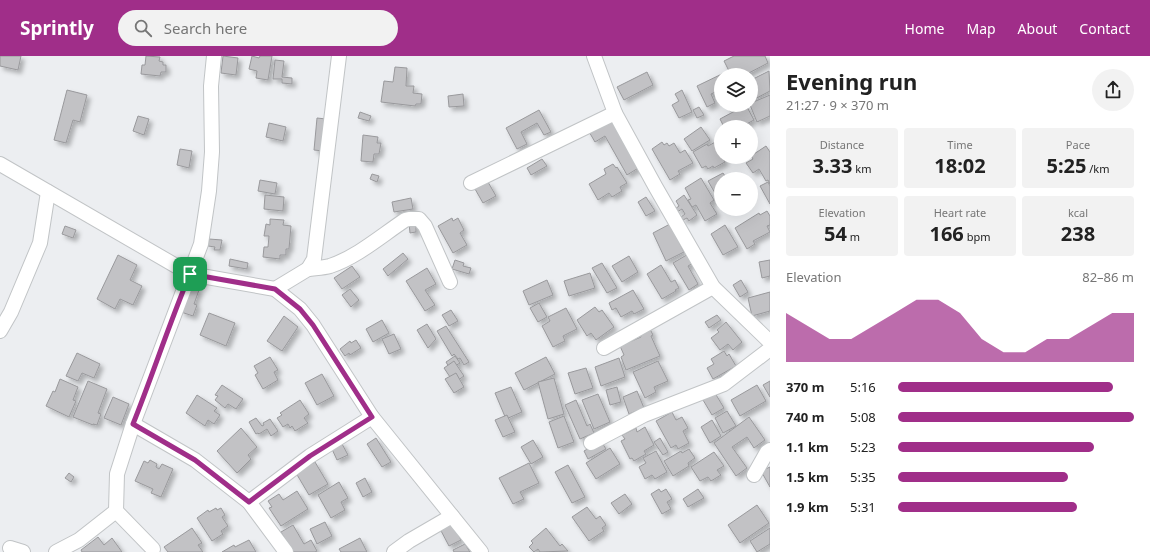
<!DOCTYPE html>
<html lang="en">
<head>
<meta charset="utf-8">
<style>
	:root { --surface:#fff; --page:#f2f2f2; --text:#222; --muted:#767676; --accent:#a02e89 }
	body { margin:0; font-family:"Noto Sans",sans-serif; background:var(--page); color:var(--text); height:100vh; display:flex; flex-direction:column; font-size:15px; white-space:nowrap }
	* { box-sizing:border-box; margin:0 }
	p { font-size:13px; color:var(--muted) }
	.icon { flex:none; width:22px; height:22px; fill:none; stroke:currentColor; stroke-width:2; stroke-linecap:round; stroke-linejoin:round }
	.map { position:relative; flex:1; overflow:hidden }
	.details { display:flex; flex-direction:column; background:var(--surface); width:380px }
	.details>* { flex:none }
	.tools { position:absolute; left:714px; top:12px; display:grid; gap:8px }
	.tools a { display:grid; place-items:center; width:44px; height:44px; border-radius:50%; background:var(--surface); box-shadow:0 4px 16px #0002; font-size:20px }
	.pin { position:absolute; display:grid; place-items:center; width:34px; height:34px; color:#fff; margin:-17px; border-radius:8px; box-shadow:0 2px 6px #0006 }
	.round { display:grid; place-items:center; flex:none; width:42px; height:42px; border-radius:21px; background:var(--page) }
	.head { display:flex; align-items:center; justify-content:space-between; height:68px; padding:0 16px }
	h1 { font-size:22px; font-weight:700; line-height:30px }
	.metrics { display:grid; grid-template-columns:repeat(3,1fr); gap:6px; height:68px; padding:4px 16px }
	.metrics div { display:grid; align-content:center; border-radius:4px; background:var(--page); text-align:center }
	.metrics b { font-size:20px; font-weight:700 }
	.metrics small { font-size:11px; font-weight:400 }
	.metrics p { font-size:11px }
	.chart { height:112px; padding:8px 16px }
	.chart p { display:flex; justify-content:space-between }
	.chart svg { width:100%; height:72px; margin-top:4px; fill:var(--accent); opacity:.7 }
	ul { padding:0 16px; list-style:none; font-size:13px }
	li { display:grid; grid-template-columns:64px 48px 1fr; align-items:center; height:30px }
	li i { height:10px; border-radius:5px; background:var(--accent) }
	header { display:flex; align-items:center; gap:24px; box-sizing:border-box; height:56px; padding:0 20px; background:var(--accent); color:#fff }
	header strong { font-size:19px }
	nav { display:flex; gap:22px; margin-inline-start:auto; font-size:14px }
	.search { width:280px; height:36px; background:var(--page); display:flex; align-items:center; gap:10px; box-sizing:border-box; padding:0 14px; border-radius:22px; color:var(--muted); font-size:15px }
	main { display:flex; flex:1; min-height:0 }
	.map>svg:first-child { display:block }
	.building { fill:#c2c2c5; stroke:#99999c; filter:url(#shadow) }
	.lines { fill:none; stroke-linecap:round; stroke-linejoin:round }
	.minor-casing { stroke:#c1c4c6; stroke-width:16 }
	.minor { stroke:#fff; stroke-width:14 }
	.route-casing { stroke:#fff; stroke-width:8 }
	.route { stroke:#a02e89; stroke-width:5 }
</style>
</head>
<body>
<header>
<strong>Sprintly</strong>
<div class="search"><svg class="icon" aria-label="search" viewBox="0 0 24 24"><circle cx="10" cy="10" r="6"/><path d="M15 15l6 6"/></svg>Search here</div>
<nav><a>Home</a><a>Map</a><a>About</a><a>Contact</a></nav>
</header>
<main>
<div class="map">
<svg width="770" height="496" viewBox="0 0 770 496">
	<defs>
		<filter id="shadow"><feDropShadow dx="3.5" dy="3.5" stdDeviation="2" flood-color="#0004"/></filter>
	</defs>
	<rect width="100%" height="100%" fill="#eceef1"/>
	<g class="building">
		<path d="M0,0H21L18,14L0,10Z"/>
		<path d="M146,0L160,1L159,5L163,6V9H166V16H161L160,20L141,18L142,9H145Z"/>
		<path d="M223,0L238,2L236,19L221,17Z"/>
		<path d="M252,0L259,2L260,0H272L268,24L256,22L257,15L249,13Z"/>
		<path d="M734,0H765L768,7L745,19H731L724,5Z"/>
		<path d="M275,4L284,5L282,21L292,22V28L282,27V23H273Z"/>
		<path d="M395,11L407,12L406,30H414L413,37L422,38L421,48H416L415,50L381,46L384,25L393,26Z"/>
		<path d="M769,15L770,35L751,45V24Z"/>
		<path d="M647,16L653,29L624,44L617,31Z"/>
		<path d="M724,17L725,19H721V37L720,34L711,38L715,47L707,51L697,30Z"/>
		<path d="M67,34L87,39L80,66L73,64L66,87L54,84Z"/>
		<path d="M682,34L692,56L679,62L672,49L679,45L675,38Z"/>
		<path d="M463,38L464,50L449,51L448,40Z"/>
		<path d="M770,39V60L757,66L750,49L751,47Z"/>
		<path d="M727,49H740L741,50L730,55Z"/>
		<path d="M746,49L754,64L741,71H724L720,63Z"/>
		<path d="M699,51L704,59L697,62L693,54Z"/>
		<path d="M539,54L551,76L544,79L537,67L521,76L527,88L517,93L506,72Z"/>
		<path d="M360,56L371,60L369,65L358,62Z"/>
		<path d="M138,60L149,63L144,79L133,75Z"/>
		<path d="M610,61L640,111L627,119L605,80L595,86L588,74Z"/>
		<path d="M317,62L326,63L323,95L314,94Z"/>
		<path d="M269,67L286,71L283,85L266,81Z"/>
		<path d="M701,71L710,84L692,95L684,83Z"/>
		<path d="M363,79L378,81L377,87H381L379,98H374L373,106L361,105Z"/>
		<path d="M719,84L721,86V101H724L723,102L725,106L714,112L713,110L708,113L706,110L702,112L693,96L707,88L708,90Z"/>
		<path d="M662,86L664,89L667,87L669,90L674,87L680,97L685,94L693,107L678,115L680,118L670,124L652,93Z"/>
		<path d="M766,90L770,96V128L768,124L766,125L759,113L753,117L746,107L753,103L751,100Z"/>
		<path d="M180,93L192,95L189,112L177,109Z"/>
		<path d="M542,103L547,110L531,119L527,112Z"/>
		<path d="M613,108L616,112L617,111L627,127L620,131L622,135L612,141L609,137L598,144L589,128L606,118L604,113Z"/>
		<path d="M723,117L727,123H721V143L719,144L708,125Z"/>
		<path d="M372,118L379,120L377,126L370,123Z"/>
		<path d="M701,122L714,144L710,147L717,158L705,165L696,149L692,151L688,144L691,143L685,132Z"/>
		<path d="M260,124L277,127L275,138L258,135Z"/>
		<path d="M488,126L496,140L483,147L475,133Z"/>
		<path d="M768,126L770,130V148L760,130Z"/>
		<path d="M265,139L284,141L283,155L264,153Z"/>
		<path d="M684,139L697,159L689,165L687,162L683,164L681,161L685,158L682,153L677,156L675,153L679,150L676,145Z"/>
		<path d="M646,141L655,155L646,160L638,146Z"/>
		<path d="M411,142L413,153L394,156L392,146Z"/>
		<path d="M767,155L770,160V169L767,170L770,176L753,185L755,188L747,193L735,172L759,157L760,159Z"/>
		<path d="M452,162L453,165L458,162L464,174L460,177L467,189L453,197L438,170Z"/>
		<path d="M270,163L284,164L283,169L291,170L289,193H286V199H280V203L263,201L264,191H268L269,180H264L266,168L270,169Z"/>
		<path d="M409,167H416V176L410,177Z"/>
		<path d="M670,168L684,196L666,205L653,177Z"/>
		<path d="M725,169L738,191L723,199L711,178Z"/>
		<path d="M65,170L76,174L73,182L62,178Z"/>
		<path d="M209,183L222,184L220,194H214L215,191L208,190Z"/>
		<path d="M403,197L408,203L388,220L383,213Z"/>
		<path d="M690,197L695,206L688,210L698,228L689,234L673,207Z"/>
		<path d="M118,199L137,209L130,224L142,230L133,249L120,243L115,253L97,243Z"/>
		<path d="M629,200L638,216L622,226L612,210Z"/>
		<path d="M230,203L248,207L247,213L229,210Z"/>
		<path d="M455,204L464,207L463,210L471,212L469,218L452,213Z"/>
		<path d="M770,204V220L762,222L759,206Z"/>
		<path d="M602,207L617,232L607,237L592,212Z"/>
		<path d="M661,209L671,226L675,224L679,232L675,234L676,235L662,243L647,218Z"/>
		<path d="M352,210L360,221L342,233L334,222Z"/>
		<path d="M427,212L436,228L425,234L435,249L425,255L406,225Z"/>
		<path d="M590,217L595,232L569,240L564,225Z"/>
		<path d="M547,224L553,239L529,249L523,235Z"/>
		<path d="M741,224L748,236L740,241L733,229Z"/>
		<path d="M190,231L199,234L194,248L197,249L193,260L181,256Z"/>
		<path d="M350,233L359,244L351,251L342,239Z"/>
		<path d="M633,234L644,253L634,258L632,255L621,261L616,252L612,254L609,247Z"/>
		<path d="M770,236V255L752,260L748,242Z"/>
		<path d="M539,247L547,261L538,266L530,252Z"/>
		<path d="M595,251L599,256L602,254L614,271L596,284L591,277L587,280L577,264Z"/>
		<path d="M566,252L577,273L563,280L565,285L553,291L542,270L550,265L548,261Z"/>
		<path d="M451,254L458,265L449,270L442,259Z"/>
		<path d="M209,257L235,267L226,290L200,279Z"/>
		<path d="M717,259L721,264L709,272L705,266Z"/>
		<path d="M284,260L298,271L282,295L267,285Z"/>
		<path d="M382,264L389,277L373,286L366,273Z"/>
		<path d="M726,266L742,286L733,294L728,288L720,294L711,282L719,276L717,274Z"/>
		<path d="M427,268L436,283L428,292L417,274Z"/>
		<path d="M446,270L469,306L464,309L460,302L458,303L454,298L452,300L437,275Z"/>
		<path d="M649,271L653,279L651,280L660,300L626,314L621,301L624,299L620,290L641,281L639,276Z"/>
		<path d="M394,278L401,293L389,298L382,283Z"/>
		<path d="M356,284L361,292L350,299L349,297L345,300L340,293L350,285L351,287Z"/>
		<path d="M724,295L727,300L729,298L736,310L713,323L707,312L714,308L711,303Z"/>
		<path d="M77,297L100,308L94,322L82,317L78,325L66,320Z"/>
		<path d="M455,300L460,307L450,313L446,306Z"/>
		<path d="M270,301L278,314L274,316L278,324L263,333L255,319L258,317L254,310Z"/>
		<path d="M546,301L555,318L524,334L515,317Z"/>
		<path d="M619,302L625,321L601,330L595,311Z"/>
		<path d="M454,305L464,320L454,327L444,312Z"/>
		<path d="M658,305L668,325L654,331L656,336L645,342L633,316Z"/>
		<path d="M586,312L593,332L575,338L568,317Z"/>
		<path d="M456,317L464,331L454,337L445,323Z"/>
		<path d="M322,318L334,340L317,349L305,327Z"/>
		<path d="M554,322L564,358L548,363L538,326Z"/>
		<path d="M60,323L78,331L73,344L76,345L69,361L46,350L53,335L55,336Z"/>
		<path d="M88,325L107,333L98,357L101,358L97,369L93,368V369L73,361Z"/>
		<path d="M770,325V341L763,329Z"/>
		<path d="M222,329L243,343L236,353L228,348L225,352L215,344L218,340L215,339Z"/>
		<path d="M757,329L766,345L740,360L731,344Z"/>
		<path d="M511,331L522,356L506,363L495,337Z"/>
		<path d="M617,331L621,346L610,349L606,334Z"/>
		<path d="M637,335L644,352L629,358L623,341Z"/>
		<path d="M715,337L724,352L712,359L703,344Z"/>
		<path d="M598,338L610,366L594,373L582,344Z"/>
		<path d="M197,339L217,352L214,355L220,359L214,368L208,364L205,370L186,357Z"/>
		<path d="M113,341L129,348L121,369L104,362Z"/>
		<path d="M300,344L309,358L304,362L308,367L295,375L292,370L290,372L288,368L283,371L277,362L282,359L280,357Z"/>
		<path d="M576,344L587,370L590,368L594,377L580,383L565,349Z"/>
		<path d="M727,355L736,370L723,377L715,362Z"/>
		<path d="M672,356L676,364L682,361L688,372L683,375L689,387L678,393L676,389L671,392L656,365Z"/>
		<path d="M507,359L515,376L503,381L495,364Z"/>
		<path d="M564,360L574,386L558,392L549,366Z"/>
		<path d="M749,361L765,384L754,392L747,381L732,391L747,412L736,420L714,387Z"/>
		<path d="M256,362L262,370L264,369L263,367L270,363L278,375L271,380L267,373L259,378L258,377L256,378L249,366Z"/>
		<path d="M712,364L721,380L710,387L701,371Z"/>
		<path d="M645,371L654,389L644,395L646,398L634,405L632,402L630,403L621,385L625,383L622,379L636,372L637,376Z"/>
		<path d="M241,372L257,391L248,399L251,403L237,417L217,395Z"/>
		<path d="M376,382L391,406L382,411L367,388Z"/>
		<path d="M660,382L668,396L663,399L654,386Z"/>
		<path d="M533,384L543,401L531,408L521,391Z"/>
		<path d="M601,385L606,393L588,403L584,395Z"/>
		<path d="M341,386L348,399L337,404L331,391Z"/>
		<path d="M610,392L620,408L596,423L586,407Z"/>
		<path d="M689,393L695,402L688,407L689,410L673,420L664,405L681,395L682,397Z"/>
		<path d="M656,395L667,416L655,423L652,419L645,423L639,411L646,407L643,402Z"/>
		<path d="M714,396L724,410L717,414L721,419L711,425L708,421L700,425L691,411Z"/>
		<path d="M150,404L157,408L156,411L159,413L162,408L173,413L161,441L151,437L153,433L135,425L144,405L148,407Z"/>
		<path d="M315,406L328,428L309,439L296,417Z"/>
		<path d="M529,407L539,427L520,436L524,443L513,448L499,422Z"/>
		<path d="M568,409L585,441L572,447L555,416Z"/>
		<path d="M770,411V431L761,415Z"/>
		<path d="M69,417L74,421L71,426L65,422Z"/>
		<path d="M365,422L372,436L363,441L356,427Z"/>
		<path d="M339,426L348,442L341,446L345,454L331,462L318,439Z"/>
		<path d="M659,433L661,436L666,433L672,443L667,446L671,453L662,458L651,438Z"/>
		<path d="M698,433L704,442L688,451L683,443Z"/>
		<path d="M297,435L308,453L281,470L269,452L272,451L268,445L279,438L283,444Z"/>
		<path d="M625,438L632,448L619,458L611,447Z"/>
		<path d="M757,449L769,467L740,487L728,469Z"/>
		<path d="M587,451L596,463L600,460L606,469L602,472L604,475L589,485L572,461Z"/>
		<path d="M216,452L217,454L221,452L225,459L222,461L228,470L221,475L223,478L212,485L197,462L208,454L209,456Z"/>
		<path d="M451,464L461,484L449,490L439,471Z"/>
		<path d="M325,466L332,480L317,488L310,473Z"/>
		<path d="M293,469L304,488L311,484L317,495L315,496H293L281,476Z"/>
		<path d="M192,472L202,487L198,489L203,496H168L164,491Z"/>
		<path d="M546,472L560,490L562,488L568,495L540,496L538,493L534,496L529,491L533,487L531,485Z"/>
		<path d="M770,472V488L757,496L750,485Z"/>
		<path d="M98,481L104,489L112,482L122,496H82L81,494Z"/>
		<path d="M360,482L367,496H341L339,493Z"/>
		<path d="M249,484L256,496H222L234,489L235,491Z"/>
		<path d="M465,488L470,496H454L453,494Z"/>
	</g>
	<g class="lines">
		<defs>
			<g id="minor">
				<path d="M594,0L615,57L655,130L713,231L770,286"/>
				<path d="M0,108L190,218L275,233L300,253L313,269L372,361L481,496"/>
				<path d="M471,127L615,57"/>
				<path d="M308,213C315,212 323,212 330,210C357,201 381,180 405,164L409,163H419L425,170L450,226"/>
				<path d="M275,233L308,213L314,203L339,0"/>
				<path d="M0,275L11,256L40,187L48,136"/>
				<path d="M604,292L713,231"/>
				<path d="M133,368L195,404L249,446L286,496"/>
				<path d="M591,387L644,359L724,328L770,293"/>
				<path d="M754,419L767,396L770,394"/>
				<path d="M249,446L310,400L372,361"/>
				<path d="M10,492L23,496"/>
				<path d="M153,493L116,455L117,418L133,368L201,188L209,135L212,96L211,30L214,0"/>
				<path d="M56,496L79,484L116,455"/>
				<path d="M394,496L409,485L452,460"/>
			</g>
		</defs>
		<use href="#minor" class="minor-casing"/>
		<use href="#minor" class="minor"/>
	</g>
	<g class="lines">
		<defs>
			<path id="route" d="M190,218L275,233L300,253L313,269L372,361L310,400L249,446L195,404L133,368C153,318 169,268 190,218Z"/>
		</defs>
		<use href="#route" class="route-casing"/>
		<use href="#route" class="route"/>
	</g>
</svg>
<div class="tools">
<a><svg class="icon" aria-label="layers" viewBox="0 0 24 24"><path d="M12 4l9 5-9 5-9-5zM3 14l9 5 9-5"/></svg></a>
<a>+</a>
<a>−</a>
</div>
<div class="pin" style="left:190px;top:218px;background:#1e9e55"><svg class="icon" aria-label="arrive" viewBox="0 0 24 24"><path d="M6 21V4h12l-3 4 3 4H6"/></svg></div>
</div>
<section class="details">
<div class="head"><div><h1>Evening run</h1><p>21:27 · 9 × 370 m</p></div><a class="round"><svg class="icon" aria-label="share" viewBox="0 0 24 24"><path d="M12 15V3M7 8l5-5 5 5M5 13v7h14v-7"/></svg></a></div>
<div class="metrics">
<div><p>Distance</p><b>3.33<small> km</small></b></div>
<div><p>Time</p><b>18:02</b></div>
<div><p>Pace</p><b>5:25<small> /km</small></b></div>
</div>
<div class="metrics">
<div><p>Elevation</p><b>54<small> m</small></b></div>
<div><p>Heart rate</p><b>166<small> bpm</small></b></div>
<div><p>kcal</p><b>238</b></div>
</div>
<div class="chart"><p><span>Elevation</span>82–86 m</p>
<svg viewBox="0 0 160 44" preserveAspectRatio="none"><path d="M0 44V14L10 22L20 30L30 30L40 22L50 14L60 6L70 6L80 14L90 30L100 38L110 38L120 30L130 30L140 22L150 14L160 14V44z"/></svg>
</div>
<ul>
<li><b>370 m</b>5:16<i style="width:91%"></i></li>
<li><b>740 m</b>5:08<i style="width:100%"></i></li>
<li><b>1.1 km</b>5:23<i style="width:83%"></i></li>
<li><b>1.5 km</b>5:35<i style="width:72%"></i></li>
<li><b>1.9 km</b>5:31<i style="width:76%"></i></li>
</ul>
</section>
</main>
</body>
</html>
